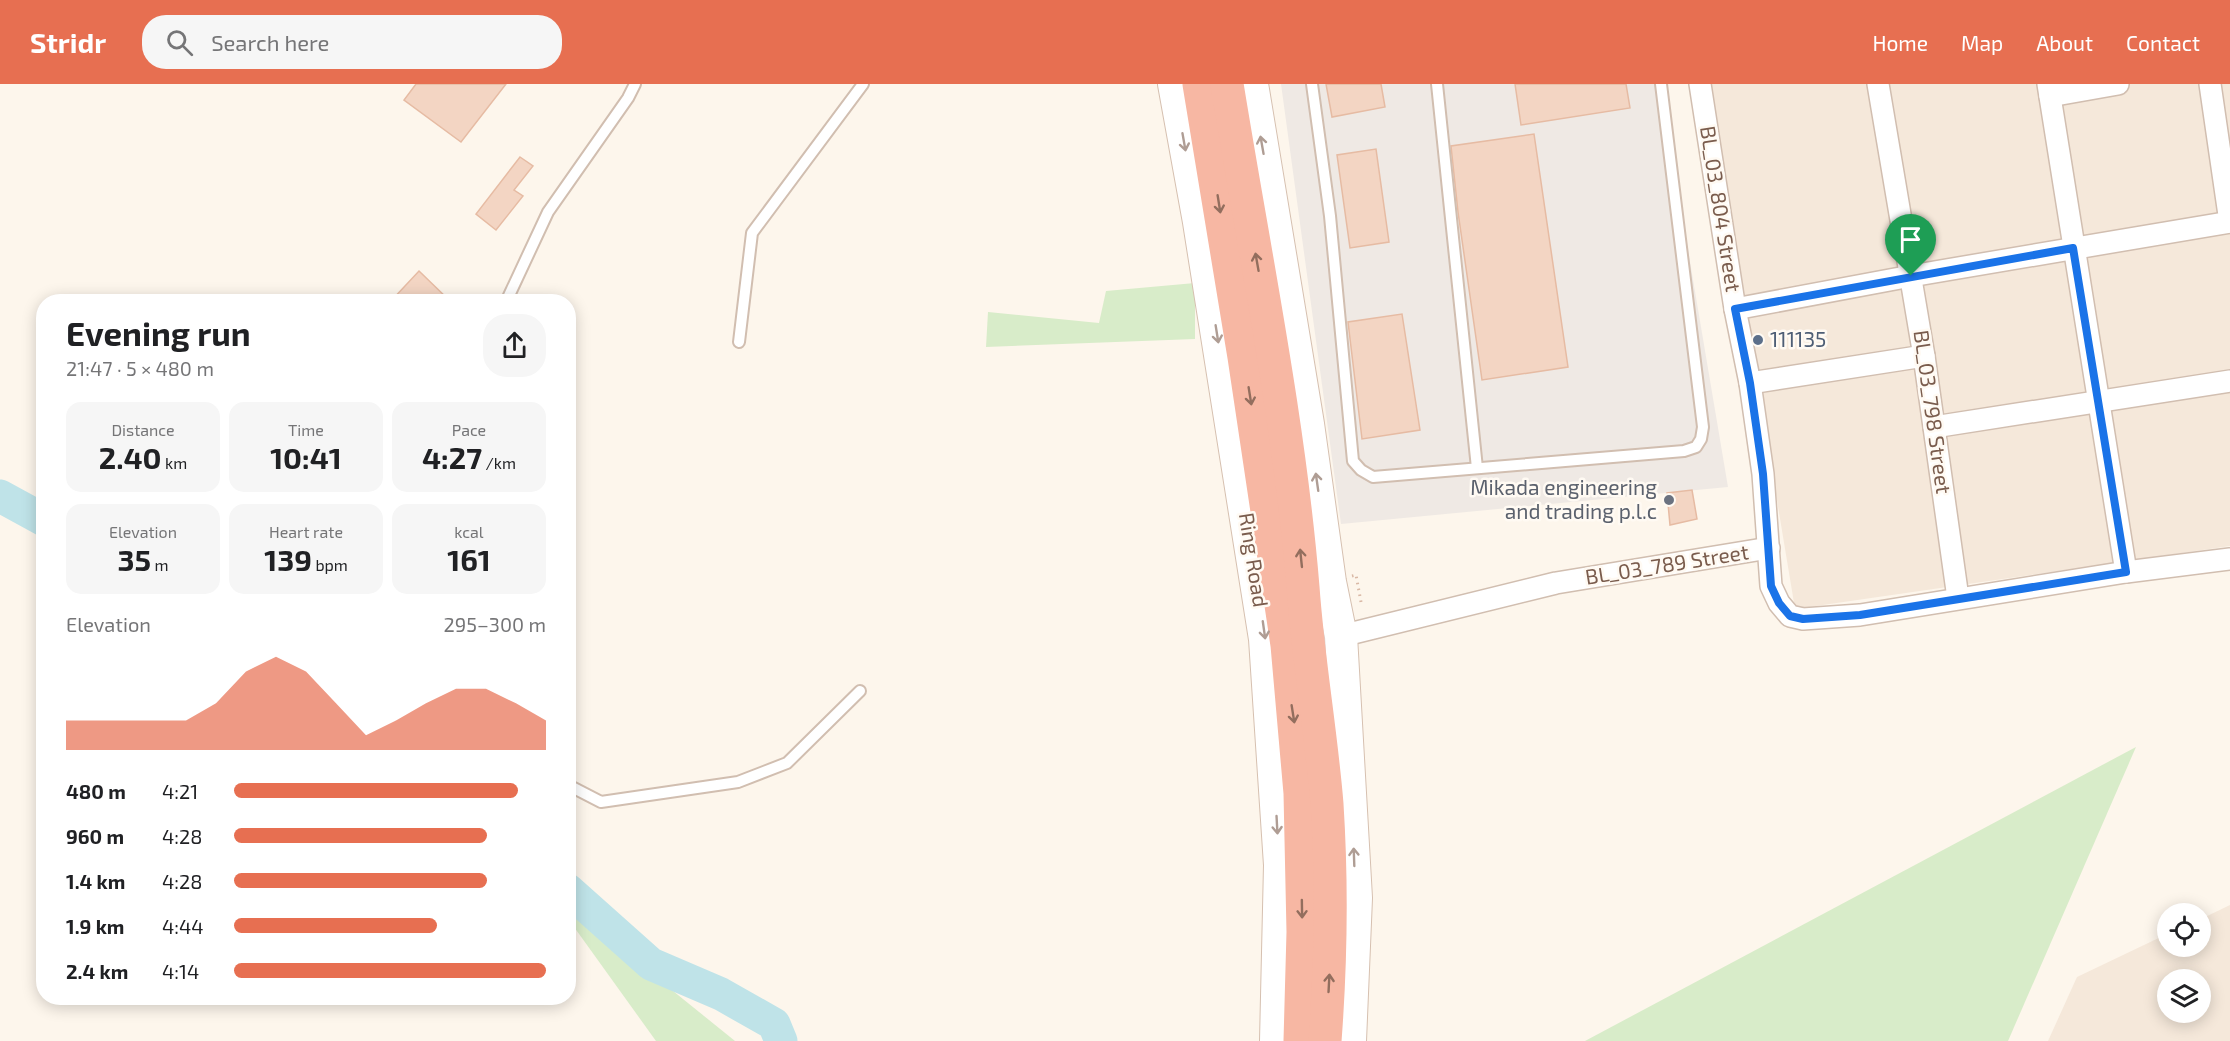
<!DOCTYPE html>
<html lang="en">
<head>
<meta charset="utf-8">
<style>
	:root { --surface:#fff; --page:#f6f6f6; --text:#202124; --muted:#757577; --accent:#e76f51 }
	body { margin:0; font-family:"Exo 2",sans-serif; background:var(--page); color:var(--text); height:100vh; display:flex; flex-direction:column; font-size:22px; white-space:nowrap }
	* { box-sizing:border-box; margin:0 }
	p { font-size:20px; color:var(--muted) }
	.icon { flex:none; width:33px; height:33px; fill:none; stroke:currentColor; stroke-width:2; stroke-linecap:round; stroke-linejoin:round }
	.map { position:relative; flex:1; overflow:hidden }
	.drawer { position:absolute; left:36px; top:210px; width:540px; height:711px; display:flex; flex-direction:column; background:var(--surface); border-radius:24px; box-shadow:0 3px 15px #0003 }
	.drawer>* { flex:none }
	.controls { position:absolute; left:2157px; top:819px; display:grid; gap:12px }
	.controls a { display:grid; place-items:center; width:54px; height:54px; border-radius:50%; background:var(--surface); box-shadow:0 3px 15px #0003; font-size:30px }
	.pin { position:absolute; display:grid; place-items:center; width:51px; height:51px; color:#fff; margin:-62px -26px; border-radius:50% 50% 50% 0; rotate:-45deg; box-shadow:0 0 6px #0007 }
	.pin .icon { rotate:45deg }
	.round { display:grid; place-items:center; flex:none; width:63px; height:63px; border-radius:24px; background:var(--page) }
	.headline { display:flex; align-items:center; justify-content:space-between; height:102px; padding:0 30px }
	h1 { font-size:33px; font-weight:700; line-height:45px }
	.stats { display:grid; grid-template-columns:repeat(3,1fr); gap:9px; height:102px; padding:6px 30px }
	.stats div { display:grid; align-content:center; border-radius:15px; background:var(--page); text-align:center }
	.stats b { font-size:30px; font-weight:700 }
	.stats small { font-size:16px; font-weight:400 }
	.stats p { font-size:16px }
	.chart { height:168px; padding:12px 30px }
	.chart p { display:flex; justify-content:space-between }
	.chart svg { width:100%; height:108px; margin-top:6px; fill:var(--accent); opacity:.7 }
	ul { padding:0 30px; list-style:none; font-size:20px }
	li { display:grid; grid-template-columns:96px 72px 1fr; align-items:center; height:45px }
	li i { height:15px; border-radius:8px; background:var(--accent) }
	header { display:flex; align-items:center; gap:36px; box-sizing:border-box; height:84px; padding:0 30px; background:var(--accent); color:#fff }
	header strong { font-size:28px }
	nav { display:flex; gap:33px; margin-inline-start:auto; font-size:21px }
	.search { width:420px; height:54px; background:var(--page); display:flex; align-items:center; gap:15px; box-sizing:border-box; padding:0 21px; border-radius:24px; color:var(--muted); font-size:22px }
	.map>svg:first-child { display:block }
	.residential { fill:#f5e8da; fill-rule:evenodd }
	.industrial { fill:#efe9e4 }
	.green { fill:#d8ecc9 }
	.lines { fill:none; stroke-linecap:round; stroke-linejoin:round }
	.river { stroke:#bfe3e8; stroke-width:33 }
	.building { fill:#f3d5c3; stroke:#e6bba3; stroke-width:1.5 }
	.lane-casing { stroke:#d1beb0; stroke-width:14 }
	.street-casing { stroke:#d1beb0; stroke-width:24 }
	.secondary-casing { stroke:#d6c0b0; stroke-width:34 }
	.highway-casing { stroke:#dad1cd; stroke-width:36 }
	.path { stroke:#d9b8a5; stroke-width:3; stroke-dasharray:1.5 4.5; stroke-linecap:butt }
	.lane { stroke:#fff; stroke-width:10 }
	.street { stroke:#fff; stroke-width:21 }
	.secondary { stroke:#fff; stroke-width:32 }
	.highway { stroke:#f7b7a3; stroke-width:33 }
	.oneway { stroke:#af9d94 }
	.oneway2 { stroke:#936e5e }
	.route-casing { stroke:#fff; stroke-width:12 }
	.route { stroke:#1a73e8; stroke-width:8 }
	.service-dot { fill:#5c6f8a; stroke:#fffaf3; stroke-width:2 }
	.worship-dot { fill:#6b7280; stroke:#fffaf3; stroke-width:2 }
	.labels { text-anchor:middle; stroke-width:5; stroke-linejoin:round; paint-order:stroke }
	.street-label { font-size:21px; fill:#7a5c4d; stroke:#fffaf3 }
	.service-label { font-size:21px; fill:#4e5e75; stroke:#fffaf3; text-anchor:start }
	.worship-label { font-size:21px; fill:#5b616d; stroke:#fffaf3; text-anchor:end }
</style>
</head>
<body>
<header>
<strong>Stridr</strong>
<div class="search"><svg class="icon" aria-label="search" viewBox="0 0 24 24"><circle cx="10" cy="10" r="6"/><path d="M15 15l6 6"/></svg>Search here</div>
<nav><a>Home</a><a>Map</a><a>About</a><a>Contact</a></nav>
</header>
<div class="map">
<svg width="2230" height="957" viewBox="0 0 2230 957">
	<rect width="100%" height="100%" fill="#fdf6ec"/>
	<g class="residential">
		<path d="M1708,0H2230V462L1795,525Z"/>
		<path d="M2230,821V957H2048L2077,893L2167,850L2168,862H2200L2201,835ZM2168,896H2200V928H2168Z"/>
	</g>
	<path class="industrial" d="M1281,0H1660L1728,403L1341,440Z"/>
	<g class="green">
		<path d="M1195,199V255L986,263L988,228L1099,239L1106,207Z"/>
		<path d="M2136,663L2008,957H1585Z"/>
		<path d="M568,823H569L735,957H656L569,836Z"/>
	</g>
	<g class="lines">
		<g class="river">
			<path d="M0,412L44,436"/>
			<path d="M568,806L651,880L721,910L774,940L781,957"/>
		</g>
	</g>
	<g class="building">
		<path d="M416,0H506L461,58L404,16Z"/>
		<path d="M1326,0H1381L1385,23L1332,33Z"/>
		<path d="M1515,0H1626L1630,24L1521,41Z"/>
		<path d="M1534,50L1568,283L1482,296L1458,128L1451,62Z"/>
		<path d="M1376,65L1389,158L1350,164L1337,71Z"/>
		<path d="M520,73L533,82L514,106L523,112L496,146L476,130Z"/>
		<path d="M419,187L451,218H390Z"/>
		<path d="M1402,230L1420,346L1362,355L1348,238Z"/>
		<path d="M1692,406L1697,435L1670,441L1667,409Z"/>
	</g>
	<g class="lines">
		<defs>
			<g id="lane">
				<path d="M1312,0L1330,132L1353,377L1361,386L1373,393L1684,367L1696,363L1701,355L1703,343L1661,0"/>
				<path d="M1437,0L1477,384"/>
				<path d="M506,218L548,128L628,14L635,0"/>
				<path d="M739,258L752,149L863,0"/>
				<path d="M568,701L601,718L738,698L787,679L860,607"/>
			</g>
			<g id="street">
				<path d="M1700,0L1735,225L1750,299L1763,390L1771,502L1779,519L1790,532L1803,535L1860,531L2126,488L2230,475"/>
				<path d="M1878,0L1924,272L1958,514"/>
				<path d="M2048,0L2126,488"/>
				<path d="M2210,0L2230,138"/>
				<path d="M2050,12L2118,0"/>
				<path d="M1735,225L1911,192L2230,138"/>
				<path d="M1750,299L1924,272"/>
				<path d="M1934,343L2230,297"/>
				<path d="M1341,552L1556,499L1769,464"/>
			</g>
			<g id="secondary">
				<path d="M1174,0L1199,138L1265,555L1280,781L1276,957"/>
				<path d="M1252,0L1308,340L1330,498L1341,552L1356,814L1350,957"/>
			</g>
			<g id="highway">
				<path d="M1199,0L1244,273L1287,561L1300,709L1303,848L1300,957"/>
				<path d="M1227,0C1254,167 1289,334 1303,503C1308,575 1321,647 1327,720C1332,798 1331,878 1325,957"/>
			</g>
		</defs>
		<use href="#lane" class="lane-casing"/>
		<use href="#street" class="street-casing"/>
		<use href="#secondary" class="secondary-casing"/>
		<use href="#highway" class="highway-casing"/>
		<path class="path" d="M1352,492L1356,491L1361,518"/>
		<use href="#lane" class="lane"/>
		<use href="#street" class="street"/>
		<use href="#secondary" class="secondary"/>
		<use href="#highway" class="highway"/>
	</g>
	<defs><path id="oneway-shaft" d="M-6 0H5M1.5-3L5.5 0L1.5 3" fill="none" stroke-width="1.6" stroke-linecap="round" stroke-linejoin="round" transform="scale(1.5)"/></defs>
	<g class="oneway">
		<use href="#oneway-shaft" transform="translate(1184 58) rotate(80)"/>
		<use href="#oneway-shaft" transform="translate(1262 61) rotate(-100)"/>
		<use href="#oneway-shaft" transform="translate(1217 250) rotate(81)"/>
		<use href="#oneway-shaft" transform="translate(1317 398) rotate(-98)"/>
		<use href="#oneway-shaft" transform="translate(1264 546) rotate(82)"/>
		<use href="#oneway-shaft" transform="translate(1277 741) rotate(87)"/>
		<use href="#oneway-shaft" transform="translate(1354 773) rotate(-92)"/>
	</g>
	<g class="oneway2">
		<use href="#oneway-shaft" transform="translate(1219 120) rotate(81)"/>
		<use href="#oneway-shaft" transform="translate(1257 178) rotate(-100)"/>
		<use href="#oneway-shaft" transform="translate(1250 312) rotate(81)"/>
		<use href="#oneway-shaft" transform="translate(1301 474) rotate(-96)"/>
		<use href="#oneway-shaft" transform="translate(1293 630) rotate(81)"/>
		<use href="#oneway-shaft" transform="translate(1302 825) rotate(89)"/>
		<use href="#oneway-shaft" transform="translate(1329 899) rotate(-87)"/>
	</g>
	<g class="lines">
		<defs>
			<path id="route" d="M2073,164L2126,488L1860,531L1803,535L1790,532L1779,519L1771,502L1763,390L1750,299L1735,225Z"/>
		</defs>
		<use href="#route" class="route-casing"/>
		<use href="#route" class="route"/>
	</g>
	<circle class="service-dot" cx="1758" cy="256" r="6"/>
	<circle class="worship-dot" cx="1669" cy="416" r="6"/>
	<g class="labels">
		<g class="street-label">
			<text transform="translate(1720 125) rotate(81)" y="7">BL_03_804 Street</text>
			<text transform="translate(1932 328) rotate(82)" y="7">BL_03_798 Street</text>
			<text transform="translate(1253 476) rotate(81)" y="7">Ring Road</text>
			<text transform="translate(1667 481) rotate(-9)" y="7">BL_03_789 Street</text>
		</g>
		<g class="service-label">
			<text x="1770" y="263">111135</text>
		</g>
		<g class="worship-label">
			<text x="1657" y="411">Mikada engineering<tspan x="1657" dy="24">and trading p.l.c</tspan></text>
		</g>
	</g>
</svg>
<div class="controls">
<a><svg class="icon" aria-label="locate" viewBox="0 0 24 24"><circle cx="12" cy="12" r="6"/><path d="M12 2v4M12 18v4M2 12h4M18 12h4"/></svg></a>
<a><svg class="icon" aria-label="layers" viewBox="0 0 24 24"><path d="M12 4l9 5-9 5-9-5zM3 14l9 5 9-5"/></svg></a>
</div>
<div class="pin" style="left:1911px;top:192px;background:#1e9e55"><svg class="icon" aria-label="arrive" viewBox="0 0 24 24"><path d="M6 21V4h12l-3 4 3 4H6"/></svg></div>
<section class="drawer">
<div class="headline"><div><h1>Evening run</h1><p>21:47 · 5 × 480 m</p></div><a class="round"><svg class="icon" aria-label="share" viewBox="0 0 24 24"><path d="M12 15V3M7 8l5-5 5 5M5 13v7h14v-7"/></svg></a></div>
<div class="stats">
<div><p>Distance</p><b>2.40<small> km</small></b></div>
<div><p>Time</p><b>10:41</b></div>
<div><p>Pace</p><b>4:27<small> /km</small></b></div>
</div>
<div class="stats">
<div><p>Elevation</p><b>35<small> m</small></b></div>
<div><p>Heart rate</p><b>139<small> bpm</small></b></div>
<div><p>kcal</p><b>161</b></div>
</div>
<div class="chart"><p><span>Elevation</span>295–300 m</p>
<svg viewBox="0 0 160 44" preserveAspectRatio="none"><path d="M0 44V32L10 32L20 32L30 32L40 32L50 25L60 12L70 6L80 12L90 25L100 38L110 32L120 25L130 19L140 19L150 25L160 32V44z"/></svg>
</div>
<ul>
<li><b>480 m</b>4:21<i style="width:91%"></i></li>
<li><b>960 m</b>4:28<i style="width:81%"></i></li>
<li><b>1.4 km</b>4:28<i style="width:81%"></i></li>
<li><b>1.9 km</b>4:44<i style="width:65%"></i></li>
<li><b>2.4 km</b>4:14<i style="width:100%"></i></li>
</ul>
</section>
</div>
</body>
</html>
